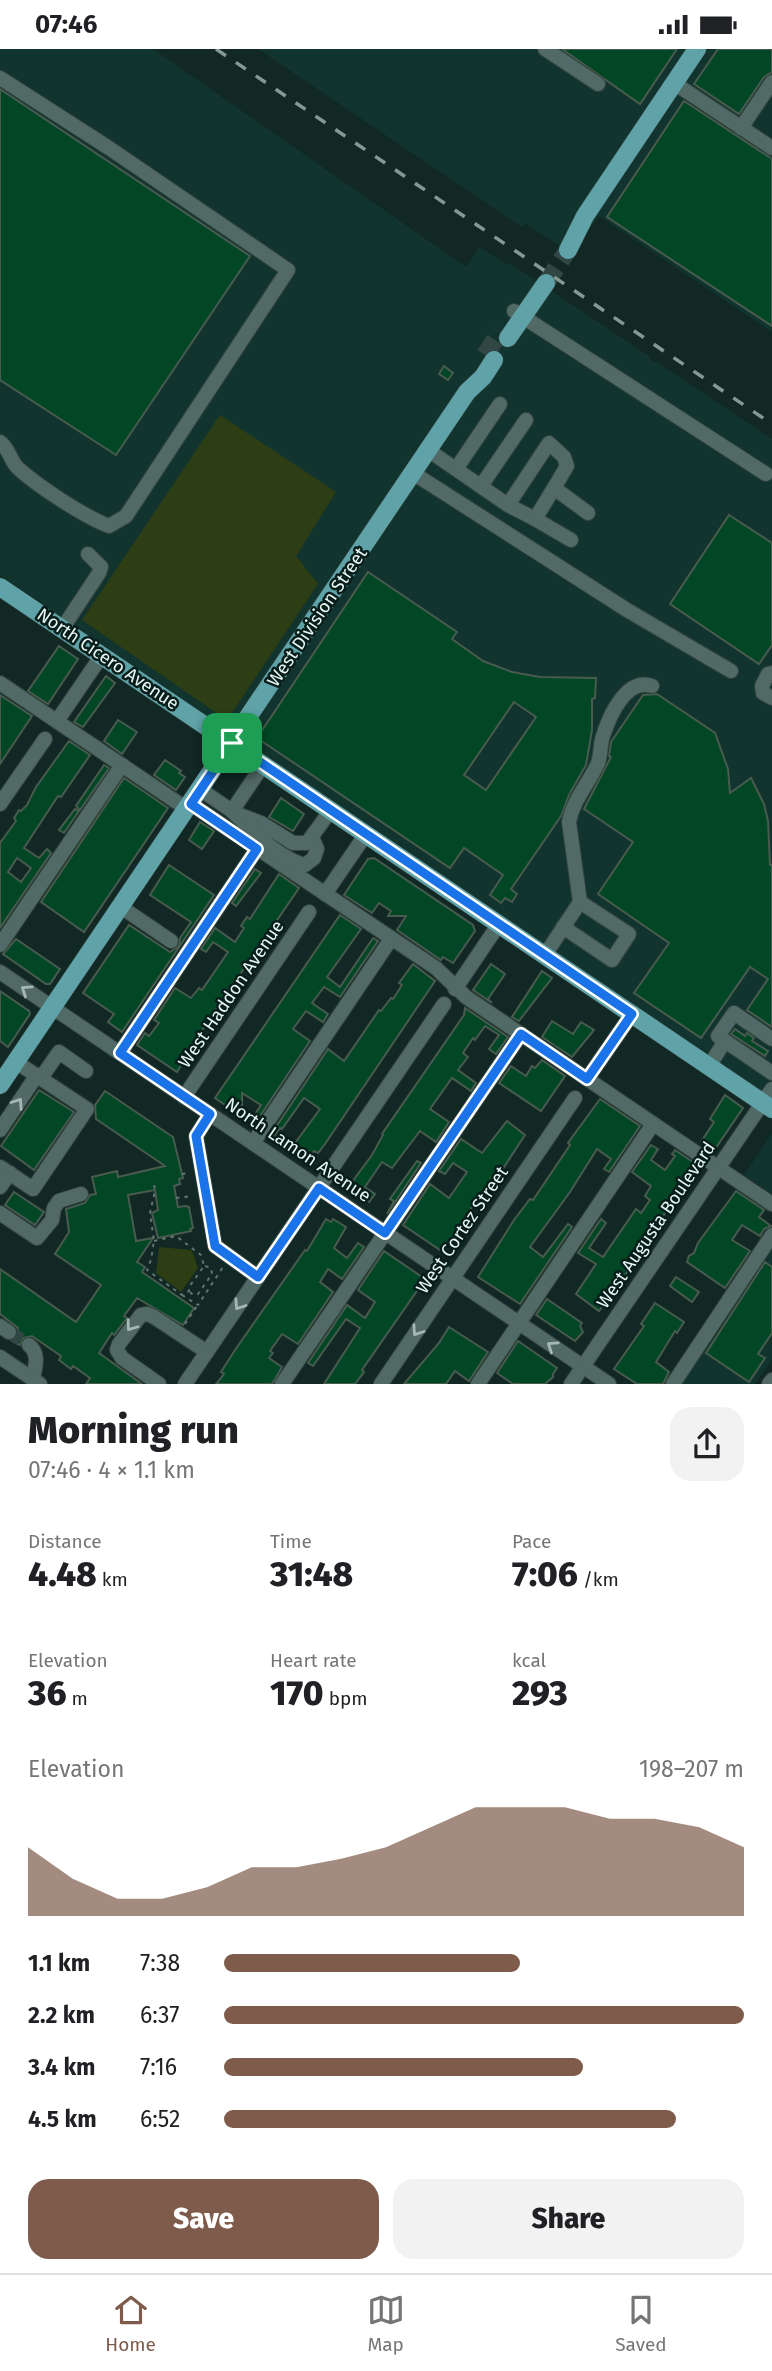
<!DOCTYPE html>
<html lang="en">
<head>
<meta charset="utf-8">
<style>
	:root { --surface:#fff; --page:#f2f2f2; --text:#202124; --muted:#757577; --line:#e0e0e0; --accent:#7e5b4b }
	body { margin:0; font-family:"Fira Sans",sans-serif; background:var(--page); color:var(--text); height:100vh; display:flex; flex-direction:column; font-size:26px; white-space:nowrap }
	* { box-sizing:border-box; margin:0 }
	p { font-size:23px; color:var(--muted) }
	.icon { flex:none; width:38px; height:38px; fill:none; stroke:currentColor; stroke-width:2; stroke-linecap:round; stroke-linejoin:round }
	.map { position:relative; height:1335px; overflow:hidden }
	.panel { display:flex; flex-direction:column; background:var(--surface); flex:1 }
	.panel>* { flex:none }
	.pin { position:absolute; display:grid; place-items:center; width:60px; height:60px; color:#fff; margin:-30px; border-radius:14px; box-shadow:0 4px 10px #0006 }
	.round { display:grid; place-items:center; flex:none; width:74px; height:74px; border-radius:21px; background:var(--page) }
	.summary { display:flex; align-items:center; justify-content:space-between; height:119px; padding:0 28px }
	h1 { font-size:38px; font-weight:800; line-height:52px }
	.metrics { display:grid; grid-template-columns:repeat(3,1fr); gap:10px; height:119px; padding:7px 28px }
	.metrics div { display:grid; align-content:center }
	.metrics b { font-size:35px; font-weight:800 }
	.metrics small { font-size:19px; font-weight:400 }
	.metrics p { font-size:19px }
	.chart { height:196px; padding:14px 28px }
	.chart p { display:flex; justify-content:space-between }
	.chart svg { width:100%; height:126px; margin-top:7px; fill:var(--accent); opacity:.7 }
	.cta { display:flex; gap:14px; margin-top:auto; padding:14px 28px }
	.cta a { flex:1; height:80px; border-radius:21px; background:var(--accent); color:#fff; font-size:28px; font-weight:800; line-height:80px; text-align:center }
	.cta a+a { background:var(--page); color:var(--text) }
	ul { padding:0 28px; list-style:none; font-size:23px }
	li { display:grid; grid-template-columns:112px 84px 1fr; align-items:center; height:52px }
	li i { height:18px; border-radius:9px; background:var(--accent) }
	.status { display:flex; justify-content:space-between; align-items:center; height:49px; padding:0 35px; background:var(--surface); direction:ltr }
	.status svg { height:19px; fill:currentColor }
	.menu { display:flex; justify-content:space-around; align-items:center; height:98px; border-top:2px solid var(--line); background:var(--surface); font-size:19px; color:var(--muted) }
	.menu a { display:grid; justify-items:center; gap:4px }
	.menu .on { color:var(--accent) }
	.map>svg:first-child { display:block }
	.built { fill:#12342e }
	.green { fill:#2d3e14 }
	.building { fill:#014725; stroke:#495b4e; stroke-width:2; fill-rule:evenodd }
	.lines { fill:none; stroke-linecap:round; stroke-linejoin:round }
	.minor-tunnel { stroke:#314743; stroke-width:14; stroke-dasharray:14 7; stroke-linecap:butt }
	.major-tunnel { stroke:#314743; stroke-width:18; stroke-dasharray:18 9; stroke-linecap:butt }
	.minor-casing { stroke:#334440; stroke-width:16 }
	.major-casing { stroke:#334440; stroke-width:19 }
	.path { stroke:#617571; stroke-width:2; stroke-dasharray:3.5 5; stroke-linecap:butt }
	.minor { stroke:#516a65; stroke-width:14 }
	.major { stroke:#5fa2a8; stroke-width:18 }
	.rail { stroke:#859894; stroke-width:3.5; stroke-dasharray:12 12; stroke-linecap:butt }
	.oneway { stroke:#a5b8b4 }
	.route-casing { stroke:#fff; stroke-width:14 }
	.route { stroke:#1a73e8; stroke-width:9 }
	.labels { text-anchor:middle; stroke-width:5; stroke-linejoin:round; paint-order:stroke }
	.street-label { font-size:18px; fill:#e9f7f4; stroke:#071e1b }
</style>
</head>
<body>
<div class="status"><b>07:46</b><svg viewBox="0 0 49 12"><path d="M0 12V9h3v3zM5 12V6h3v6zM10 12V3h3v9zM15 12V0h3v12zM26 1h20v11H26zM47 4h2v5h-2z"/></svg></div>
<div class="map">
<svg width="772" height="1335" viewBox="0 0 772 1335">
	<rect width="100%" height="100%" fill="#112824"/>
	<g class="built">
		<path d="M0,0H153L466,218L479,198L505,214L511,215L649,307L651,313H657L772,390V1052L0,526Z"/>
		<path d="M258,0H772V283L599,167L571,205L525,174L522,178Z"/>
		<path d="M772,1084V1145L744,1126Z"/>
		<path d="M772,1201V1310L755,1335H682Z"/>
	</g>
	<g class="green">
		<path d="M220,366L336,443L296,507L318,535L232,664L218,665L82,571Z"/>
		<path d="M159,1198L192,1201L198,1219L181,1243L156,1224Z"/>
	</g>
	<g class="building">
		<path d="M562,0H677L640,55Z"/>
		<path d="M718,0H772V23L764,28L739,65L694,35Z"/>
		<path d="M0,40L250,207L116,406L0,331Z"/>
		<path d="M684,52L772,110V277L607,168Z"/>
		<path d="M444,317L453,324L448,331L439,325Z"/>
		<path d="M729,466L772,494V596L759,615L670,555Z"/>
		<path d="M368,523L457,583L452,590L483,612L512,623L540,628L596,629L595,649L592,650V681L586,716L569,746L561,767L511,840L517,845L512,853L505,849L501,854L490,846L503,826L464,799L450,819L257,689ZM514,653L536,668L486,741L464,726Z"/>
		<path d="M59,597L78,610L48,655L28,642Z"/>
		<path d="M106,627L115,634L83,678L74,673Z"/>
		<path d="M657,645L715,684L728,720L730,744L751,729L764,755L768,772L770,816H772V978L747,961L768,930L750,918L701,989L634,944L669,894L598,845L633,793L584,760L611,708L609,707L611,693L643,646Z"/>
		<path d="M0,646L32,667L0,715Z"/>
		<path d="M118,671L137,683L122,705L104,692Z"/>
		<path d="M69,692L90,706L61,748L58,747L24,799L39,809L47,800L51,804L0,879V794L16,772L14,769L19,761L21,762L27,756L36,738ZM17,809L31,819L21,833L8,823Z"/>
		<path d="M165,711L181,722L179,724L185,728L176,741L154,726Z"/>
		<path d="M104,716L109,719L80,761L76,757Z"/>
		<path d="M124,729L168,759L84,883L41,853Z"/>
		<path d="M281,749L304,765L293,782L269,768Z"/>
		<path d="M75,760L79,762L64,784L59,781Z"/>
		<path d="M200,773L214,782L202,800L189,791Z"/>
		<path d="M374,809L473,876L475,882L453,914L443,908L441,911L397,881L406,867H388L391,862L379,854L372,864L344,846L368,810Z"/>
		<path d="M169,816L214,846L122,983L108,973L114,965L83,944L129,876L170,903L179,897L180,889L191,873L150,846Z"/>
		<path d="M255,820L261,824L236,857L232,854Z"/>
		<path d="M279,825L299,839L202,981L177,1023L137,996L145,984L149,987L159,974L154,971L175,939L191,949L199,939L202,941L228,903L213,893L206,903L201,900L215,879L235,893L244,879L241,877L247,868L250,870Z"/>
		<path d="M340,866L361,880L327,928L340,938L373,889L378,892L340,948L324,938L312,954L328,965L323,973L306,962L293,980L310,992L254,1076L250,1073L261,1056L242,1044V1056L234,1062L215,1049Z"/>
		<path d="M16,890L60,920L50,935H46L3,905Z"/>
		<path d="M413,915L435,932L325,1095L318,1104L314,1102L306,1112L290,1101L320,1060L304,1049L282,1080L280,1079L273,1089L270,1087L328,1000L344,1012L379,961L381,962L391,949L393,950L402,936L399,934Z"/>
		<path d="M491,915L505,925L488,950L492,954L473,941Z"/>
		<path d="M542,922L552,929L519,972L512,968Z"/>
		<path d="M0,942L29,962L30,965L8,998L0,992Z"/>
		<path d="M465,959L508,988L496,1005L489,1000L499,986L485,977L475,991L473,989L463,1004L468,1008L458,1021L476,1034L471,1042L452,1029L430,1060L449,1073L436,1093L420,1082L392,1119L382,1113L365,1138L375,1145L369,1153L349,1137L372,1106L383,1086L382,1085L464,966Z"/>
		<path d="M552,972L573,985L581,973L594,981L572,1008L542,988Z"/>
		<path d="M735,980L745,987L747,984L754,989L752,992L768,1002L765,1007L731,985Z"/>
		<path d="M542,1011L565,1027L541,1062L499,1034L511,1017L526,1027L532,1017L535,1019Z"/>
		<path d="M39,1041L74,1063L34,1121L1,1097Z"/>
		<path d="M105,1042L173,1088L183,1129L179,1130L180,1135L174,1137L178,1158L186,1157L189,1158L193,1179L190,1180L191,1182L158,1189L152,1164L158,1161L155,1141L128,1146L136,1192L153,1189L137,1213L145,1218L142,1223L194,1259L183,1276L137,1249L124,1267L127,1269L114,1286L112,1284L99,1304L142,1335H86L90,1329L73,1317L71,1320L59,1311L61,1307L32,1287L23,1289L20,1296L13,1292L17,1288L18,1279L0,1265V1220L76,1273L101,1236L55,1205L69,1183L66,1160L85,1154L90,1146L96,1145L92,1128L117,1122L118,1128L165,1117L96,1070L95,1056Z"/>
		<path d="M725,1046L743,1059L713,1103L701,1093L714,1073L710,1070Z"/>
		<path d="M600,1050L640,1077L609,1123L604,1120L611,1110L597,1100L570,1143L530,1198L543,1208L568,1175L572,1178L520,1255L478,1228L514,1171L530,1150L533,1151L570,1096L568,1094Z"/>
		<path d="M507,1072L525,1086L483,1150H477L443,1203L403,1176L430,1135L449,1149L467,1123L453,1114L445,1125L439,1122L461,1090L482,1104Z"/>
		<path d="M651,1096L658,1100L651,1111L665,1121L675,1107L672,1105L675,1101L699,1117L681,1143L679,1142L626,1225L599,1262L576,1245L596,1215L578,1204L601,1170L606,1174L589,1199L603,1208L636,1160L641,1164L650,1151L645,1147L651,1137L632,1123Z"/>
		<path d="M417,1112L421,1114L387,1165L394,1152L390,1150Z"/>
		<path d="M736,1142L764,1161L759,1168L771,1177L764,1180L760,1187L742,1176L732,1191L750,1202L725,1239L687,1213L689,1207L694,1204L698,1194Z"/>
		<path d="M14,1143L44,1163L35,1176L5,1156Z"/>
		<path d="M326,1170L331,1173L333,1170L346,1178L334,1199L347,1209L358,1194L364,1198L342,1230L328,1220L320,1233L333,1243L298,1295L282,1285L270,1302L273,1304L269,1309L282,1318L272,1335H216L224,1325L221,1323L235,1301L305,1201L307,1202Z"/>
		<path d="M384,1202L425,1230L424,1232L428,1235L423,1242L419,1239L362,1321L364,1323L355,1335H324L360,1279L346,1270L313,1317L308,1314L347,1256L365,1269L375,1253L358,1241Z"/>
		<path d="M765,1213L772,1218V1284L758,1305L765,1309L749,1333L706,1304Z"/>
		<path d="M676,1228L699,1243L692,1253L670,1237Z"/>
		<path d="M547,1250L582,1274L580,1277L583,1283L575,1292L536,1266Z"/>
		<path d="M655,1254L684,1273L677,1284L675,1282L656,1313L669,1323L663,1335H637L614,1320L644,1277L641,1275Z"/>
		<path d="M449,1278L488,1303L469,1332L455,1322L446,1335H404L439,1294Z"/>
		<path d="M518,1292L557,1319L553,1325V1328L545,1335H513L497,1324Z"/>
	</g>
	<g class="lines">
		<path class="minor-tunnel" d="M9,1283L29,1296"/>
		<g class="major-tunnel">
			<path d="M546,234L568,201"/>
			<path d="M485,306L500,283"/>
		</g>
		<defs>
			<g id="minor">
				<path d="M545,0L598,35"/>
				<path d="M0,29L109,99L288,221L126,467L109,477C85,468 39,438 19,420C10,413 10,400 0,393"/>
				<path d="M674,34L772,99"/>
				<path d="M741,79L772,33"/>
				<path d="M514,262L766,425"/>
				<path d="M428,401L508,456L535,470L554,439"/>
				<path d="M456,420L500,355"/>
				<path d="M413,424L627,561L731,622"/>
				<path d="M481,437L526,371"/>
				<path d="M508,456L549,394L564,408L567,417L554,439L588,464"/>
				<path d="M535,470L571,491"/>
				<path d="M62,580L99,524L101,518L88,505"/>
				<path d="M772,624L768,625L762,637L763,644L772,649"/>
				<path d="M0,634L187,760"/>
				<path d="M57,672L102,606"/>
				<path d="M201,741L232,762L263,716"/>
				<path d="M0,755L45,690"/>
				<path d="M191,755L436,919L466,948L772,1155"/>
				<path d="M232,762C251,781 280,810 305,816L314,809L317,800L312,788"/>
				<path d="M240,766L261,774L293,794H307L331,761"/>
				<path d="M325,845L366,785"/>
				<path d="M121,858L171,892"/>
				<path d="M563,878L612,911L629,885L580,853"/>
				<path d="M0,896L122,716"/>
				<path d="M545,906L580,853L569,773C573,751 589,734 598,714C601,705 600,696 603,687C609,668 626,628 652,637"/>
				<path d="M0,923L609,1335"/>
				<path d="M455,940L499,875"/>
				<path d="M725,992L718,987L734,964L772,990"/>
				<path d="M120,1004L257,800"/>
				<path d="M709,1017L725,992L772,1024"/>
				<path d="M41,1029L59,1003L86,1022"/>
				<path d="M587,1030L632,965"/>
				<path d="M184,1048L309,863"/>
				<path d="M210,1065L196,1087L215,1197L258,1228"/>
				<path d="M0,1081L37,1026"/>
				<path d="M253,1094L391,890"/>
				<path d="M0,1118L33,1140L87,1060L16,1013"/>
				<path d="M0,1138L10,1124"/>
				<path d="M0,1164L37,1189L52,1171L54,1159L59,1152L81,1145"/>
				<path d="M0,1277L9,1283"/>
				<path d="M29,1296C40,1305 35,1318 33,1330"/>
				<path d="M0,1308L40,1335"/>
				<path d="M159,1335L122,1309L117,1301L119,1295L141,1266L147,1265L154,1268L207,1303"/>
				<path d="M185,1335L444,955"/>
				<path d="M282,1335L521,985"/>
				<path d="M381,1335L575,1049"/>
				<path d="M478,1335L653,1075"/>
				<path d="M571,1335L772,1040"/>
				<path d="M673,1335L772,1186"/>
				<path d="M769,1335L772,1331"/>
			</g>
			<g id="major">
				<path d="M568,201L585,167L697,0"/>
				<path d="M508,289L546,234"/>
				<path d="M0,538L772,1060"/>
				<path d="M0,1036L467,343L483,328L494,311"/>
			</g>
		</defs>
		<use href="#minor" class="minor-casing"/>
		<use href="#major" class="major-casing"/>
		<g class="path">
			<path d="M182,1125L189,1124"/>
			<path d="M176,1149L192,1147"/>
			<path d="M154,1192L176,1187L201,1206L204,1217L189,1238V1242L182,1246L147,1221L151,1211L154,1192L150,1164L155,1142L154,1135"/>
			<path d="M190,1243L193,1246L198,1245L212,1225L211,1219L205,1217"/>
			<path d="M182,1246L198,1256L223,1218"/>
			<path d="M185,1275L197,1257"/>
		</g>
		<use href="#minor" class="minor"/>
		<use href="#major" class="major"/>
		<path class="rail" d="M216,0L772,375"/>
	</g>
	<defs><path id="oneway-chevron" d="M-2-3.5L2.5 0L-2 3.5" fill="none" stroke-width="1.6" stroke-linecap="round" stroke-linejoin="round" transform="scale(1.75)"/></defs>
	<g class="oneway">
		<use href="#oneway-chevron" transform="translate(26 941) rotate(-146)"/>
		<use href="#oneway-chevron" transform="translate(18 1054) rotate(-56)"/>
		<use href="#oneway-chevron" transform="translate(239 1256) rotate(124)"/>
		<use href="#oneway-chevron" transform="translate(131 1277) rotate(126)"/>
		<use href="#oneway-chevron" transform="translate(417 1282) rotate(124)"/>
		<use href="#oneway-chevron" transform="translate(552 1297) rotate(-146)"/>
	</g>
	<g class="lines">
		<defs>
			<path id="route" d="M232,694L632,965L587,1030L521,985L385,1184L319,1139L258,1228L215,1197L196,1087L210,1065L120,1004L257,800L191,755Z"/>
		</defs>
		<use href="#route" class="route-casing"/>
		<use href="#route" class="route"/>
	</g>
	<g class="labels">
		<g class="street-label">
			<text transform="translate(317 568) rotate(-56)" y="6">West Division Street</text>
			<text transform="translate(108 610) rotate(34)" y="6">North Cicero Avenue</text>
			<text transform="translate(231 945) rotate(-56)" y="6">West Haddon Avenue</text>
			<text transform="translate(298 1101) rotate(34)" y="6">North Lamon Avenue</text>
			<text transform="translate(656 1176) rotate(-56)" y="6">West Augusta Boulevard</text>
			<text transform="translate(462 1181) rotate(-56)" y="6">West Cortez Street</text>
		</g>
	</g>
</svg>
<div class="pin" style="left:232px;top:694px;background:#1e9e55"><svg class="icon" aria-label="arrive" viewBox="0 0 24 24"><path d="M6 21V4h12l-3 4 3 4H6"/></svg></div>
</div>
<section class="panel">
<div class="summary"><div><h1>Morning run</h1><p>07:46 · 4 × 1.1 km</p></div><a class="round"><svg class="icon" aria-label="share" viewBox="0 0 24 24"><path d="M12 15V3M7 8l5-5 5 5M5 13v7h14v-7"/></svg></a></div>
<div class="metrics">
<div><p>Distance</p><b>4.48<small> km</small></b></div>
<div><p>Time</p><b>31:48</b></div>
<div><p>Pace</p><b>7:06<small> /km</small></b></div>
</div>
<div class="metrics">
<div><p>Elevation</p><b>36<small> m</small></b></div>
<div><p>Heart rate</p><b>170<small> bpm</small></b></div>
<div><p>kcal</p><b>293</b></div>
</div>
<div class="chart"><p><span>Elevation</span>198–207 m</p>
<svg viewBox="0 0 160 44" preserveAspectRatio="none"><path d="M0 44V20L10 31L20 38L30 38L40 34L50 27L60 27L70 24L80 20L90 13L100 6L110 6L120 6L130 10L140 10L150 13L160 20V44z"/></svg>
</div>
<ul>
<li><b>1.1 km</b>7:38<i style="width:57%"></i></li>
<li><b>2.2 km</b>6:37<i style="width:100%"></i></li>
<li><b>3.4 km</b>7:16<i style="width:69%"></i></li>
<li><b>4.5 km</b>6:52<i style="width:87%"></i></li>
</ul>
<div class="cta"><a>Save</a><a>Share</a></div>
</section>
<nav class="menu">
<a class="on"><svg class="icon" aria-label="home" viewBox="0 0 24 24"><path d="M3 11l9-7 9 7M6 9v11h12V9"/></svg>Home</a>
<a><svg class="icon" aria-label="map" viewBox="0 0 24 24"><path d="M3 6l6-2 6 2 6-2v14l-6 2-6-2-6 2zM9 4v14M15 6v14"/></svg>Map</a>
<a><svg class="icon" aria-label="saved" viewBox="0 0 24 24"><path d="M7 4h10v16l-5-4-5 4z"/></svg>Saved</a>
</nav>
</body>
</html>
